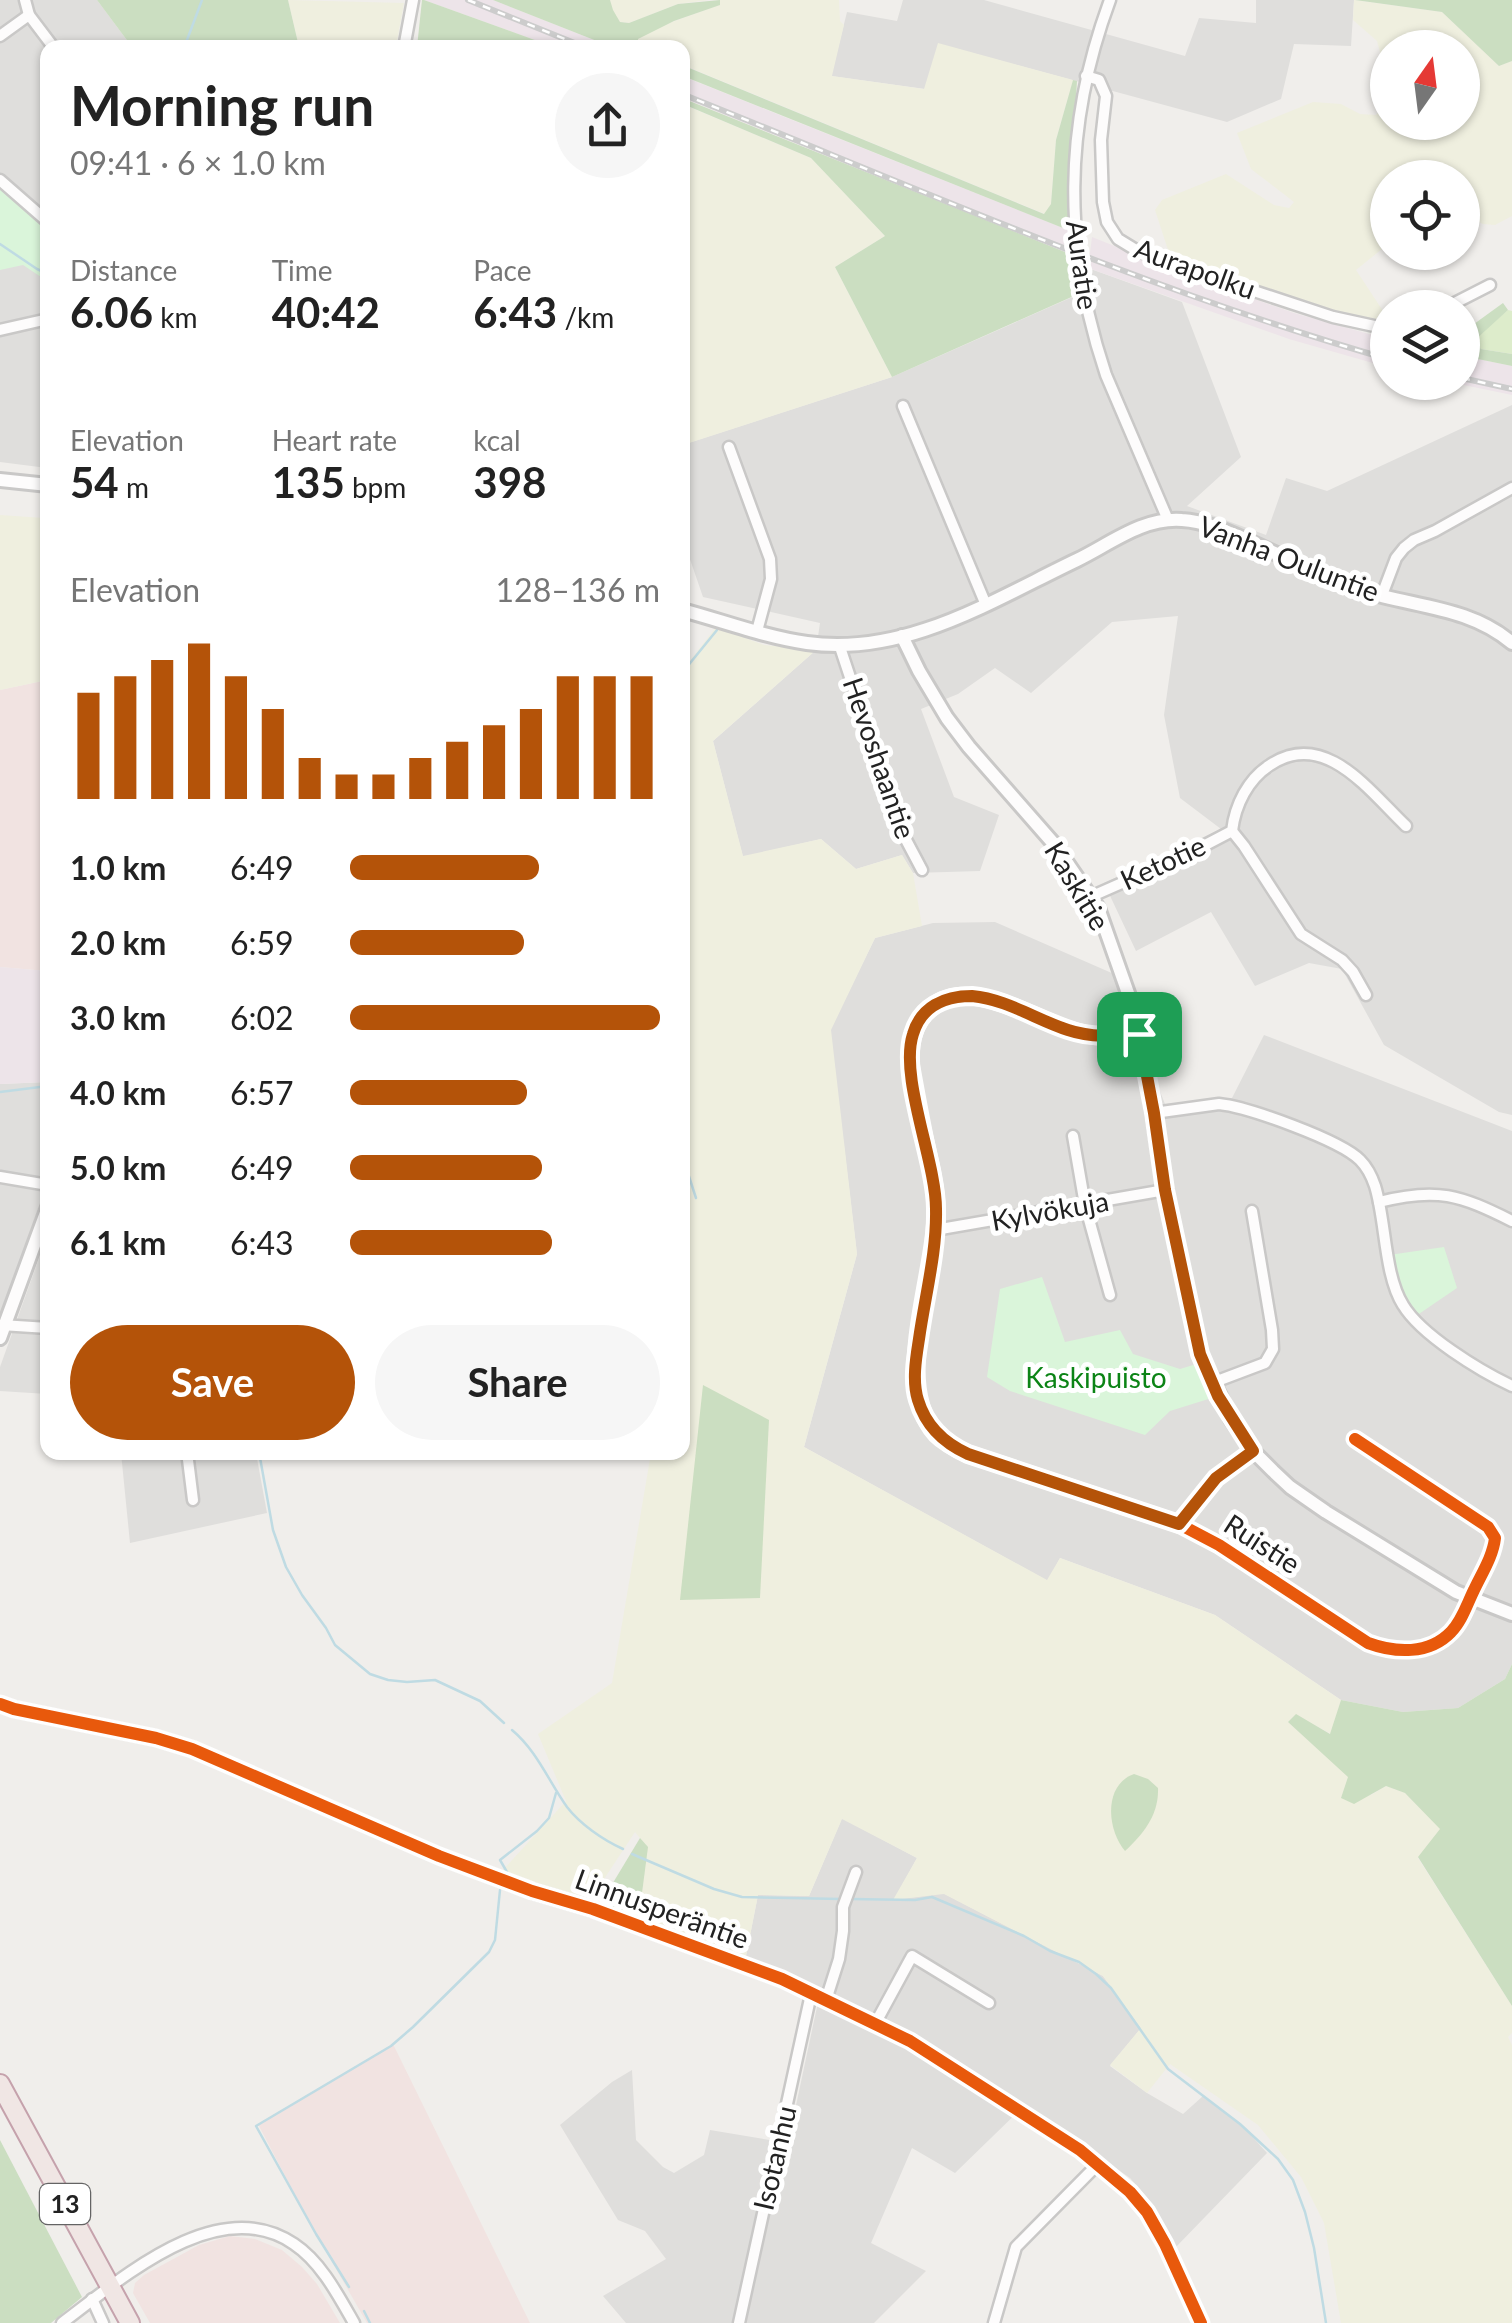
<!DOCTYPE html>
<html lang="en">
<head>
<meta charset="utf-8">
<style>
	:root { --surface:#fff; --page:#f6f6f6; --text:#222; --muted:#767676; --accent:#b45309 }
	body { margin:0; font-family:Lato,sans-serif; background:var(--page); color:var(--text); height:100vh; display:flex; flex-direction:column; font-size:38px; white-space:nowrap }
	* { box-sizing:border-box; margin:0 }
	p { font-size:32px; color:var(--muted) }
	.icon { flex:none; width:55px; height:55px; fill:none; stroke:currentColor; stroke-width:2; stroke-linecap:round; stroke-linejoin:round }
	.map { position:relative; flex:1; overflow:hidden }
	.details { position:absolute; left:40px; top:40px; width:650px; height:1420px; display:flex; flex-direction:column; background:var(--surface); border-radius:20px; box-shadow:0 2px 8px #0004 }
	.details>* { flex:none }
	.needle { width:65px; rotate:14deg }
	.tools { position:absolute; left:1370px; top:30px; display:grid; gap:20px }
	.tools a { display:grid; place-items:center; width:110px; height:110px; border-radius:50%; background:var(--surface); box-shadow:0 2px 8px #0004; font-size:50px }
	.pin { position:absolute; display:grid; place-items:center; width:85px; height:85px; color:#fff; margin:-42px; border-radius:20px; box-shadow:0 5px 15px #0006 }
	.round { display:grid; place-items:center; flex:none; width:105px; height:105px; border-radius:52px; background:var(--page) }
	.summary { display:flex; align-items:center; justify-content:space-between; height:170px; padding:0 30px }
	h1 { font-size:55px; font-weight:700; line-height:75px }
	.stats { display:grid; grid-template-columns:repeat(3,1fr); gap:15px; height:170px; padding:10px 30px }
	.stats div { display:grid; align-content:center }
	.stats b { font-size:42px; font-weight:700 }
	.stats small { font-size:28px; font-weight:400 }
	.stats p { font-size:28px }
	.chart { height:280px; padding:20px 30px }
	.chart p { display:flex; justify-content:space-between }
	.chart svg { width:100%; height:180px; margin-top:10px; stroke:var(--accent); stroke-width:6 }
	.button { display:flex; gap:20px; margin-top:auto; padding:20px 30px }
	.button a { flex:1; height:115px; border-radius:60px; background:var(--accent); color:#fff; font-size:40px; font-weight:700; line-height:115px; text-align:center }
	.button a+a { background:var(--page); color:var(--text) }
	ul { padding:0 30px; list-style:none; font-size:32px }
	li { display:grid; grid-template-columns:160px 120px 1fr; align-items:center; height:75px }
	li i { height:25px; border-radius:12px; background:var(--accent) }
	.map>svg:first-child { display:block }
	.residential { fill:#dfdedc }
	.commercial { fill:#f1e3e1 }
	.industrial { fill:#ede4e9 }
	.farmland { fill:#efefdf }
	.grass { fill:#ddeccb }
	.forest { fill:#cbdec1 }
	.park { fill:#daf5da }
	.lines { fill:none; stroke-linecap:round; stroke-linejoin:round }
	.stream { stroke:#bfdbe3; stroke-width:2.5 }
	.minor-casing { stroke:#c9c8c7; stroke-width:15 }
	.tertiary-casing { stroke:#c9c8c7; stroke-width:18 }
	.trunk-casing { stroke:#c5a2ac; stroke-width:22 }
	.minor { stroke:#fdfcfc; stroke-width:10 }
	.tertiary { stroke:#fdfcfc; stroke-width:12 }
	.trunk { stroke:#f0e6e4; stroke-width:18 }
	.rail-casing { stroke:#ccc; stroke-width:6 }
	.rail { stroke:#fff; stroke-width:2.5; stroke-dasharray:8; stroke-linecap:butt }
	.cycleway-casing { stroke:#fff; stroke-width:19 }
	.cycleway { stroke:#e8590c; stroke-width:12 }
	.route-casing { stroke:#fff; stroke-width:20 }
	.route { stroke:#b45309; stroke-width:12 }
	.labels { text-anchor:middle; stroke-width:10; stroke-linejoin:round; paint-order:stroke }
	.shield { fill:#fff; stroke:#646464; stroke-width:2.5 }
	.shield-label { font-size:25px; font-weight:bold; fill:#222 }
	.street-label { font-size:28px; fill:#222; stroke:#fff }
	.park-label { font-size:28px; fill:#0c8416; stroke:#fff }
</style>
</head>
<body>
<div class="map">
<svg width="1512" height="2323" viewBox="0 0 1512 2323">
	<rect width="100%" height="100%" fill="#f0eeeb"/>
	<g class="residential">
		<path d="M0,0H97L132,47L48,48L47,468L0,462Z"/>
		<path d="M903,0H984L1185,56L1199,18L1256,23V0H1354L1351,46L1294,44L1281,99L1227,122L939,44L925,89L831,76L847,12L897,21Z"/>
		<path d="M1088,268L1182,302L1241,457L1187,506L1266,535L1286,478L1327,491L1512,405V1115L1499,1112L1384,1045L1342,969L1309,963L1255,986L1211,912L1136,951L1104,883L1221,829L1180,798L1164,715L1178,616L1112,622L1031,693L995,668L958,694L921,709L954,797L999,815L980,871L913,873L902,855L856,869L821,839L743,857L713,741L816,650L820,623L703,597L683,539L682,445L892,377L1086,291Z"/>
		<path d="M995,922L1114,974L1165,1104L1232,1098L1264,1035L1512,1131V1664L1505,1679L1458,1708L1403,1712L1341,1700L1215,1615L1060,1558L1048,1581L804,1447L857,1254L830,1030L875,938L933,923Z"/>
		<path d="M47,1082V1183L0,1318V1084Z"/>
		<path d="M47,1236V1394L0,1391V1367Z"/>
		<path d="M121,1453H256L267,1513L130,1543Z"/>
		<path d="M842,1818L917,1858L894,1900L943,1893L1103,1976L1141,2028L1110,2066L1147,2093L1183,2114L1203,2096L1240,2123L1267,2153L1175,2248L1154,2206L1130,2178L1025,2105L955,2173L912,2148L871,2243L926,2271L874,2323H626L603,2296L666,2259L645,2231L618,2220L560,2125L612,2082L632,2070L636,2140L663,2167L674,2173L704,2155L710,2130L788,2143L821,1988L746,1956L758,1895L809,1896Z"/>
	</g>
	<g class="commercial">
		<path d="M47,680V971L0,967V690Z"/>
		<path d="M393,2044L530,2323H367L308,2220L258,2124Z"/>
		<path d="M230,2236L255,2239L282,2250L302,2267L317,2284L340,2323H150L133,2293L135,2283L144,2275L199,2245Z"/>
	</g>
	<g class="industrial">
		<path d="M424,0H493L612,47H554Z"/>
		<path d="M682,76L1068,230L1070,254L683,98Z"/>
		<path d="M1092,237L1184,274L1294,313L1387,339V367L1289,339L1088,268Z"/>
		<path d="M1463,356L1512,366V395L1454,383L1462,382Z"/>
		<path d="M0,967L47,971V1082L0,1084Z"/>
	</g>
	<g class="farmland">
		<path d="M288,0L404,3L396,47H299Z"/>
		<path d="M610,0H708L678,4L629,23L620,22L612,10Z"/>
		<path d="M720,0H839L840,21L844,25L832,76L924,89L938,43L1073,80L1056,140L1051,204L1045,214L683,65L682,48L638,46V39L653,29L719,5Z"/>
		<path d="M1354,0L1442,12L1499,66L1512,61V216L1495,225L1483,224L1463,215L1462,178H1388L1387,245L1356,270L1383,311L1376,319L1337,311L1170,256L1155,210L1162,200L1226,174L1274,205L1289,208L1294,202L1251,169L1237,133L1313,102L1341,104L1360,114L1376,115L1387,102L1388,122H1462V48H1388L1387,80L1378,76L1383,63L1377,41L1353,20Z"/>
		<path d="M682,104L811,158L885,236L835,267L892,377L683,445Z"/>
		<path d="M42,502H47V680L0,690V515L44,518Z"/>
		<path d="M716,627L764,645L816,650L713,741L743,856L821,839L856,869L902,855L913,873L922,926L875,938L831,1030L857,1254L804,1447L1047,1580L1060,1558L1215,1615L1341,1700L1331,1734L1296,1715L1288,1722L1349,1777L1341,1798L1371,1795L1386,1786L1405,1793L1441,1829L1418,1858L1512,2006V2033L1508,2037L1512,2045V2323H1341L1324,2223L1301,2177L1258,2125L1170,2064L1147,2093L1110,2065L1141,2028L1103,1976L944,1894L893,1900L917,1858L842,1819L809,1896L758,1895L746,1956L639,1916L647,1847L635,1832L589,1902L503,1870L566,1801L538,1734L612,1683L651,1453L682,1452V671Z"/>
	</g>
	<path class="grass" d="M1508,310L1512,311V354L1481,349L1474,339Z"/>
	<g class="forest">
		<path d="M97,0H288L299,47H132Z"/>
		<path d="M422,0H424L554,47H417Z"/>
		<path d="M493,0H610L613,10L620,22L629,23L678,4L720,0V5L674,21L638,39V46L641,47H612Z"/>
		<path d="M1355,0H1512V61L1499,66L1442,12Z"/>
		<path d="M682,65L1044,214L1051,204L1056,140L1073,80L1077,81L1068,230L683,76Z"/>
		<path d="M682,98L1070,254L1076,295L892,377L835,267L885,236L811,158L683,104Z"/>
		<path d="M1503,303L1508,310L1475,340L1481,349L1512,354V366L1463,356V332Z"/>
		<path d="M703,1385L769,1420L760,1598L680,1600Z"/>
		<path d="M1512,1664V2006L1418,1857L1440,1829L1405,1793L1386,1786L1354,1804L1341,1798L1348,1777L1288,1722L1296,1714L1330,1734L1341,1700L1403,1712L1458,1708L1505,1679Z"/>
		<path d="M1134,1774L1148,1779L1158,1788C1159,1815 1143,1834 1125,1851C1107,1830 1103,1785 1134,1774Z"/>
		<path d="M640,1838L648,1847L639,1916L599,1906Z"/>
		<path d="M0,2140L82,2297L51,2323H0Z"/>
	</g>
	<g class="park">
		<path d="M0,182L47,222V281L23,265L0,270Z"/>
		<path d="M1444,1247L1457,1288L1413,1318L1399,1299L1389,1255Z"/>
		<path d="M1042,1277L1065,1342L1120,1330L1133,1354L1180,1369L1203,1362L1218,1396L1170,1411L1145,1435L1010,1391L987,1377L1000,1289Z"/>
	</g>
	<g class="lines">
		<g class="stream">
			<path d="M184,48L202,0"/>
			<path d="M0,244L37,269L48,274"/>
			<path d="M682,673L717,630"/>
			<path d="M0,1092L48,1086"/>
			<path d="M682,1155L696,1198"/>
			<path d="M259,1452L273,1530L286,1567L302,1595L326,1628L335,1645L370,1674L388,1680L407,1682L435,1680L480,1701L504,1723"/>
			<path d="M512,1730C537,1751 548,1780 567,1807C580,1824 603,1840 623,1849"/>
			<path d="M632,1854L714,1889L742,1897L841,1899"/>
			<path d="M507,1872L500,1860L537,1831L549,1818L556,1793"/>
			<path d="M851,1899L915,1900L932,1897L1024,1936L1050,1951L1079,1962L1096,1974L1111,1988L1168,2069L1240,2124L1278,2159L1293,2180L1305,2212L1314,2248L1326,2323"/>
			<path d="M349,2287L316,2234L256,2126L391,2046L413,2027L489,1952L495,1940L500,1890"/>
			<path d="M364,2311L370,2323"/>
		</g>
		<defs>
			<g id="minor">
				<path d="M25,0L29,15L54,48"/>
				<path d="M1110,0C1063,127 1063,247 1106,375L1168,520"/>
				<path d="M0,36L29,15"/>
				<path d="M404,48L413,0"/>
				<path d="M1086,76L1099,80L1106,96L1101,140L1103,202L1107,222L1118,239L1136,250L1169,263L1333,317L1388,329"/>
				<path d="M0,180L48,222"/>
				<path d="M1445,308L1490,285"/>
				<path d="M0,330L48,319"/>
				<path d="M903,406L986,605"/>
				<path d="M729,447L770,559L771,579L757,631"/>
				<path d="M1382,595L1396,558L1404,548L1414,540L1435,531L1512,488"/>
				<path d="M839,644L894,810L904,836L922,870"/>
				<path d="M1232,831L1244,846L1301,934L1342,960L1353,972L1366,995"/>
				<path d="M1090,897L1190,853L1232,831C1235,805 1248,779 1270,765C1325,728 1370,792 1406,826"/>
				<path d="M1139,1034C1121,1036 1103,1038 1085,1034C1040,1025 974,974 932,1007C914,1020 910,1040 910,1062C915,1090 920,1118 926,1146C930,1165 936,1187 936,1207C938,1270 890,1383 936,1434C945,1443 957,1449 968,1454L1179,1524L1219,1545L1368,1643C1395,1653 1429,1655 1451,1632C1462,1621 1467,1604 1474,1590C1482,1573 1493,1556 1495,1538L1488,1527L1355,1439"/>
				<path d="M1154,1113L1219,1104C1248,1107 1340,1140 1360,1160C1367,1167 1372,1177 1375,1186C1386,1221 1384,1275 1403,1305C1421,1335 1480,1371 1512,1386"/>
				<path d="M1073,1136L1085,1205L1110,1295"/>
				<path d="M0,1177L48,1185"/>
				<path d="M1379,1202C1437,1187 1460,1195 1512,1221"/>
				<path d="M935,1230L1165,1190"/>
				<path d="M1,1325L48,1328"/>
				<path d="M1212,1383L1265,1363L1273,1349L1272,1330L1252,1211"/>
				<path d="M187,1452L193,1500"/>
				<path d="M1179,1524L1216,1478L1253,1451"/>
				<path d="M826,2000L839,1959L843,1931V1907L856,1872"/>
				<path d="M875,2024L912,1956L989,2003"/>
				<path d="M92,2299L103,2323"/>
				<path d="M62,2323C121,2279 218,2192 294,2244C321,2262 338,2295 354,2323"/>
				<path d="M739,2323L811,1994"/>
				<path d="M994,2323L1016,2247L1098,2164"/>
			</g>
			<g id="tertiary">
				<path d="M0,480L48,485"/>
				<path d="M682,610C723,621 765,637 807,643C905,657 993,600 1077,560C1110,544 1143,517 1182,520C1204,521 1226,531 1246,540C1285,557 1324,578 1364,591C1415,607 1470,607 1512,643"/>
				<path d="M902,636L919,671L947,718L969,747L1054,844L1098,908L1129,996L1143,1049L1165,1190L1200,1354L1231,1419L1253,1451L1273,1471L1290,1487L1326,1512L1456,1592L1512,1614"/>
				<path d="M0,1338L48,1207"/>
				<path d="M0,1704L14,1709L156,1738L192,1749L439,1856L532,1891L593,1909L782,1979L910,2041L1080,2150L1130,2192L1147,2212L1165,2244L1201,2323"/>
			</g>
			<path id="trunk" d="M0,2084L130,2323"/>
		</defs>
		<use href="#minor" class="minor-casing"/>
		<use href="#tertiary" class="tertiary-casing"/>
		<use href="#trunk" class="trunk-casing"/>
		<use href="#minor" class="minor"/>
		<use href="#tertiary" class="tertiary"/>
		<use href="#trunk" class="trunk"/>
		<defs>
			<g id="rail">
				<path d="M468,0L587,48"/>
				<path d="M682,94C915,187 1146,290 1388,359"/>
				<path d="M1462,378L1512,389"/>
			</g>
		</defs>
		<use href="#rail" class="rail-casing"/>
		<use href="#rail" class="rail"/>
		<defs>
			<g id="cycleway">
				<path d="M1139,1034C1121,1036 1103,1038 1085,1034C1040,1025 974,974 932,1007C914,1020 910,1040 910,1062C915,1090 920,1118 926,1146C930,1165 936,1187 936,1207C938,1270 890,1383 936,1434C945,1443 957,1449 968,1454L1179,1524L1219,1545L1368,1643C1395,1653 1429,1655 1451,1632C1462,1621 1467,1604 1474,1590C1482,1573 1493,1556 1495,1538L1488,1527L1355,1439"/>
				<path d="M0,1704L14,1709L156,1738L192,1749L439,1856L532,1891L593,1909L782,1979L910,2041L1080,2150L1130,2192L1147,2212L1165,2244L1201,2323"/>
			</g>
		</defs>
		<use href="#cycleway" class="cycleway-casing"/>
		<use href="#cycleway" class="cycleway"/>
	</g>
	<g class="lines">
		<defs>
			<path id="route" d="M972,996C1006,999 1037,1020 1068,1030C1092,1038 1114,1036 1139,1034L1154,1113L1165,1190L1200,1354L1218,1396L1253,1451L1216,1478L1179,1524L968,1454C944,1443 926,1427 918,1400C912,1381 916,1358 919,1339C925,1296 937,1252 936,1209C936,1161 899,1077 913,1034C921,1007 944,996 972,996Z"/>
		</defs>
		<use href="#route" class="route-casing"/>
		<use href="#route" class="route"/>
	</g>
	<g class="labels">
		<rect class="shield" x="40" y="2184" width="50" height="40" rx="8"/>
		<g class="shield-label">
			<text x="65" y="2213">13</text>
		</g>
		<g class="street-label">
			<text transform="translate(1082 265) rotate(82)" y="10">Auratie</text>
			<text transform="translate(1195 269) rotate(20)" y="10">Aurapolku</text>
			<text transform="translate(1289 559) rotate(21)" y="10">Vanha Ouluntie</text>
			<text transform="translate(879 758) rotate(71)" y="10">Hevoshaantie</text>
			<text transform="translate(1163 863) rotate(-25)" y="10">Ketotie</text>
			<text transform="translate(1077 886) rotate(59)" y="10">Kaskitie</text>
			<text transform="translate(1050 1211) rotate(-10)" y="10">Kylvökuja</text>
			<text transform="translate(1262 1544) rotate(33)" y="10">Ruistie</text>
			<text transform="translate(662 1909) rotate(20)" y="10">Linnusperäntie</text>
			<text transform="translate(775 2158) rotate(-77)" y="10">Isotanhu</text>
		</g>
		<g class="park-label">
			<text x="1096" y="1388">Kaskipuisto</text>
		</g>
	</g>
</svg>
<div class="tools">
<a><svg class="needle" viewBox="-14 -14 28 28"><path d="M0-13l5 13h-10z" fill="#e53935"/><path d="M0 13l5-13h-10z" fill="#767676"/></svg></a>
<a><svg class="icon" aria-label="locate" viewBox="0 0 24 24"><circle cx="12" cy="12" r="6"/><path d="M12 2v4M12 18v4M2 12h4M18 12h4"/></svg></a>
<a><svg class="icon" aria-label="layers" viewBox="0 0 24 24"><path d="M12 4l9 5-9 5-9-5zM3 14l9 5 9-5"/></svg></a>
</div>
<div class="pin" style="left:1139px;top:1034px;background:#1e9e55"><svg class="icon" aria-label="arrive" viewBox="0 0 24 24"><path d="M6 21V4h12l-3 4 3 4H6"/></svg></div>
<section class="details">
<div class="summary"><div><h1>Morning run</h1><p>09:41 · 6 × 1.0 km</p></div><a class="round"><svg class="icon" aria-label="share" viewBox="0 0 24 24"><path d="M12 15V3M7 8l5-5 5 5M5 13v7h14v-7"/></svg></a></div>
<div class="stats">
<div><p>Distance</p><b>6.06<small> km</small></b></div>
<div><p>Time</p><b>40:42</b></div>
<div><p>Pace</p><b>6:43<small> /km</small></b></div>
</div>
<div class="stats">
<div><p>Elevation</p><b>54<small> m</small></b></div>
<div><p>Heart rate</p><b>135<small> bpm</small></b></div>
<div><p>kcal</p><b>398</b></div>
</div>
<div class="chart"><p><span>Elevation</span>128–136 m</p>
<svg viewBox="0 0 160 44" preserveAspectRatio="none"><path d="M5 44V18M15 44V14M25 44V10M35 44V6M45 44V14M55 44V22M65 44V34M75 44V38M85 44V38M95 44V34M105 44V30M115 44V26M125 44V22M135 44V14M145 44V14M155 44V14"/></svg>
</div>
<ul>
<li><b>1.0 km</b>6:49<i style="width:61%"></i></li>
<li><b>2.0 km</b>6:59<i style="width:56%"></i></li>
<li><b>3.0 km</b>6:02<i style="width:100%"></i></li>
<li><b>4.0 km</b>6:57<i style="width:57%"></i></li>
<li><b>5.0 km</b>6:49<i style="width:62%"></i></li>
<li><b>6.1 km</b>6:43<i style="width:65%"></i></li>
</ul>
<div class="button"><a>Save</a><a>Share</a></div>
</section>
</div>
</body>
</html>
